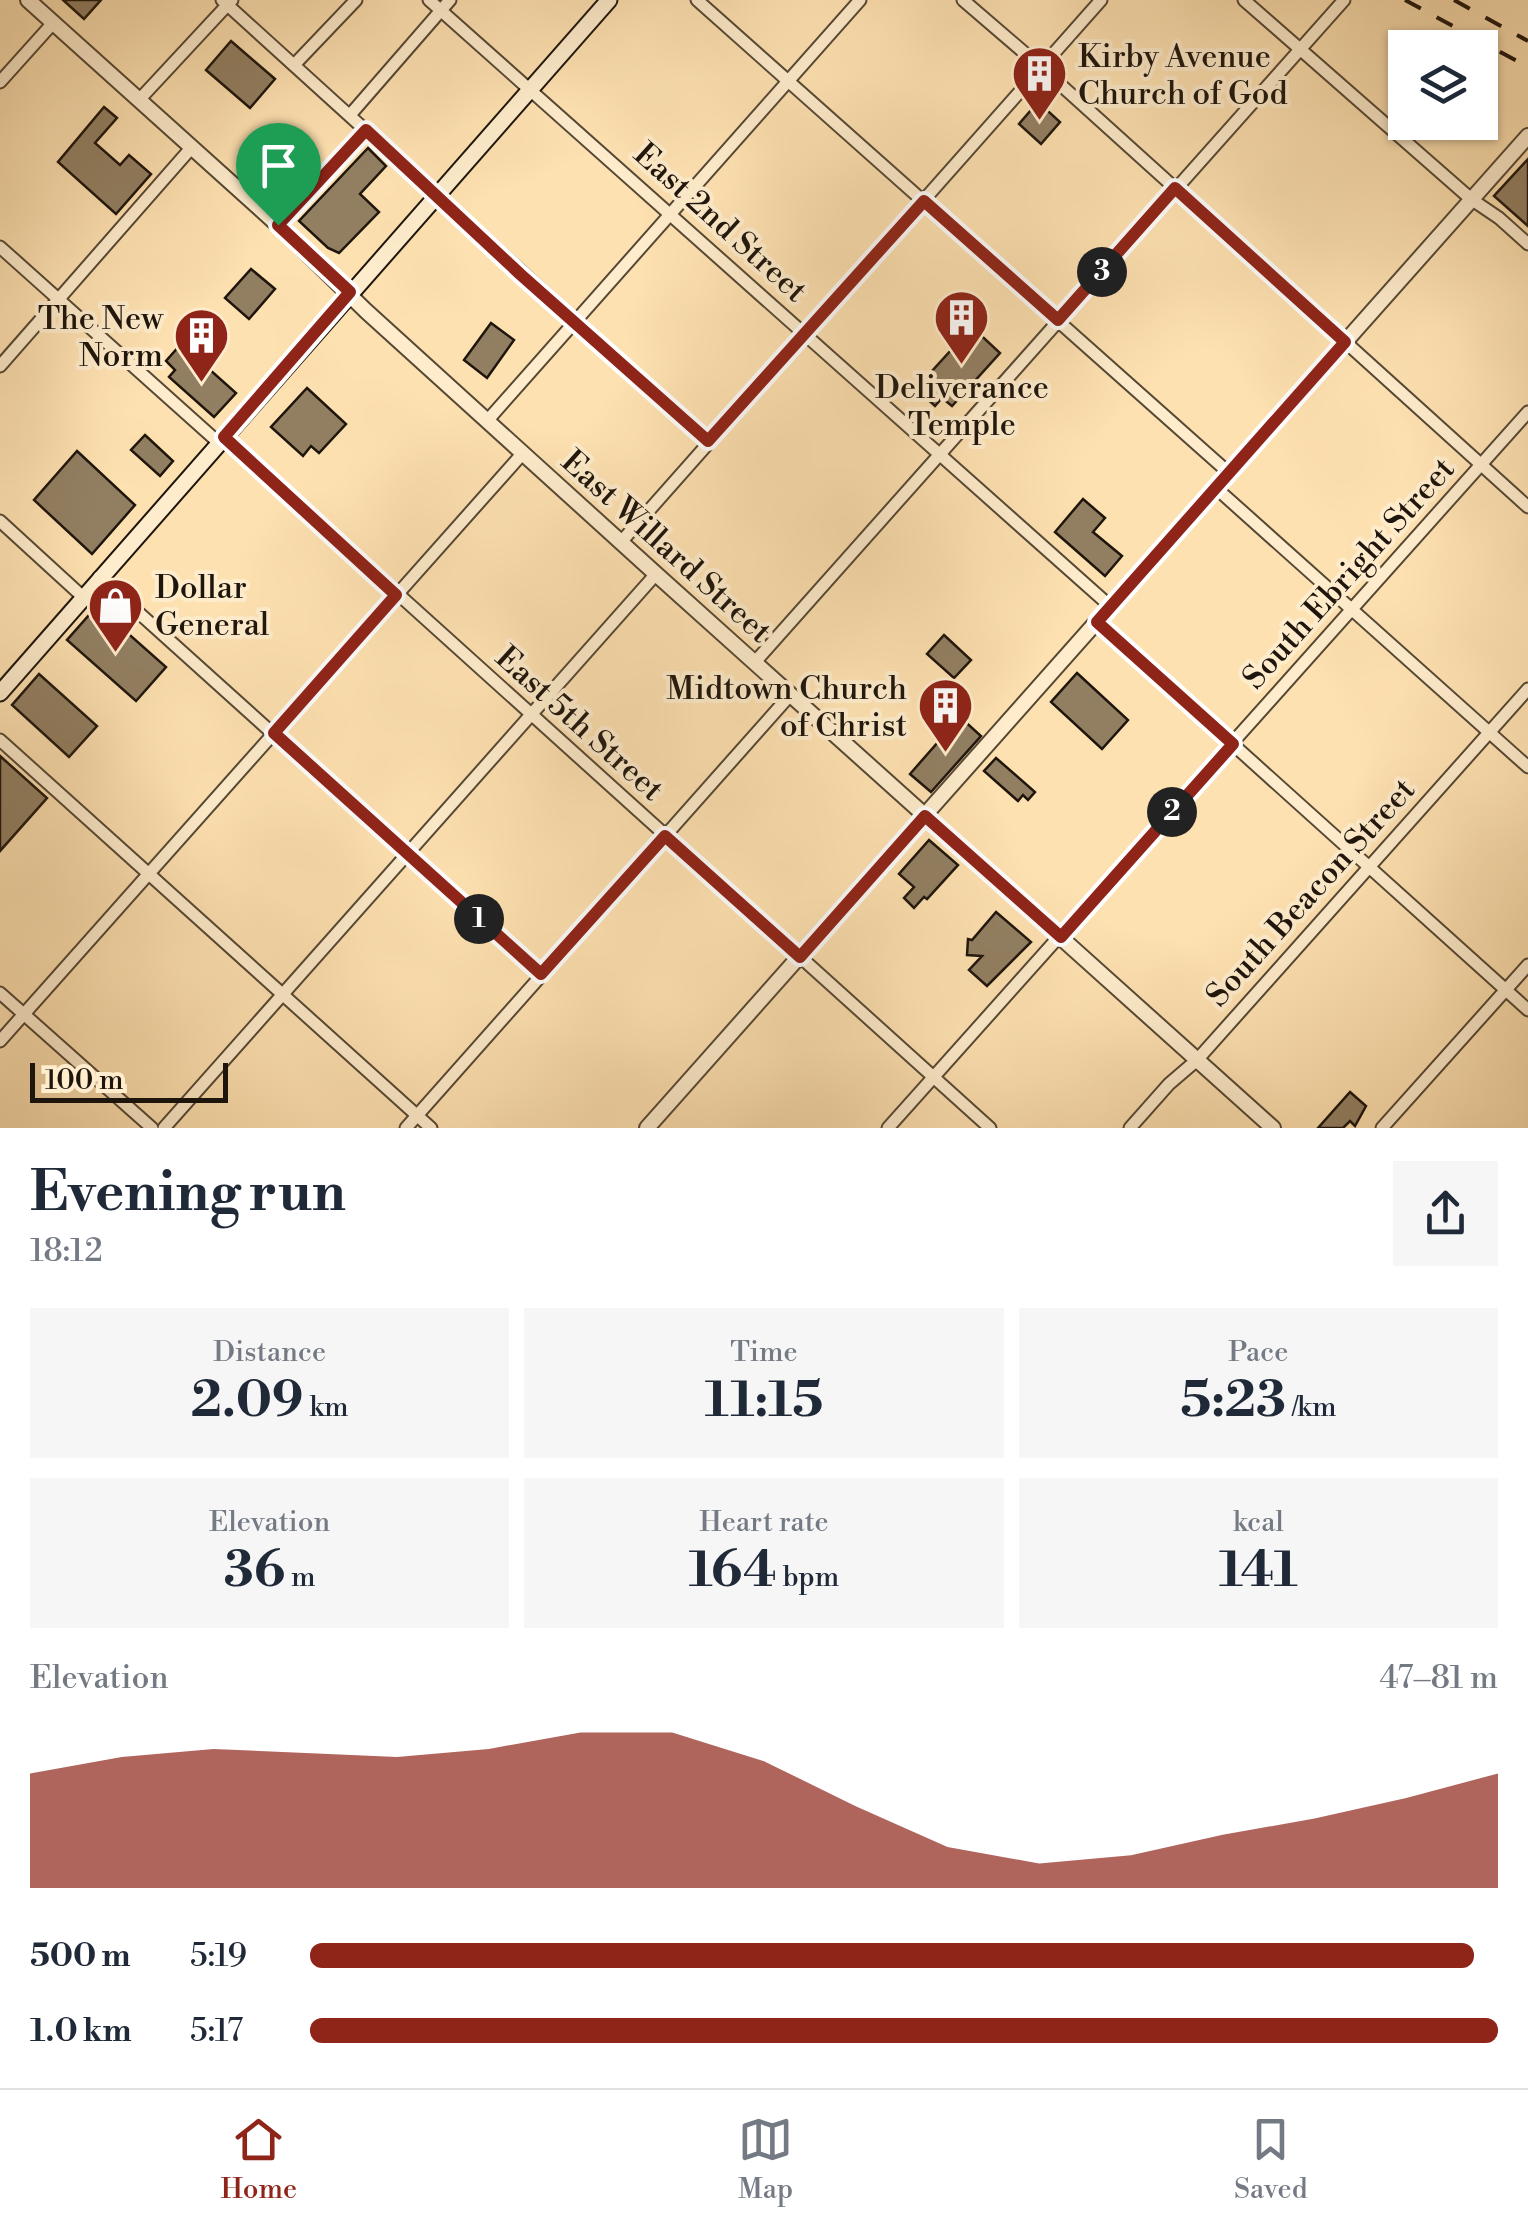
<!DOCTYPE html>
<html lang="en">
<head>
<meta charset="utf-8">
<style>
	:root { --surface:#fff; --page:#f6f6f7; --text:#1f2937; --muted:#747a83; --line:#e0e1e3; --accent:#8f2418 }
	body { margin:0; font-family:"Libre Bodoni",serif; background:var(--page); color:var(--text); height:100vh; display:flex; flex-direction:column; font-size:38px; white-space:nowrap }
	* { box-sizing:border-box; margin:0 }
	p { font-size:32px; color:var(--muted) }
	.icon { flex:none; width:55px; height:55px; fill:none; stroke:currentColor; stroke-width:2; stroke-linecap:round; stroke-linejoin:round }
	.map { position:relative; height:1128px; overflow:hidden }
	.sheet { display:flex; flex-direction:column; background:var(--surface); flex:1 }
	.sheet>* { flex:none }
	.controls { position:absolute; left:1388px; top:30px; display:grid; gap:20px }
	.controls a { display:grid; place-items:center; width:110px; height:110px; border-radius:0px; background:var(--surface); box-shadow:0 2px 8px #0004; font-size:50px }
	.scale { position:absolute; left:30px; bottom:25px; width:198px; box-sizing:border-box; padding-left:10px; border:5px solid #1e150c; border-top:0; font-size:28px; line-height:35px; white-space:nowrap; color:#1e150c; -webkit-text-stroke:8px #feeccc; paint-order:stroke }
	.pin { position:absolute; display:grid; place-items:center; width:85px; height:85px; color:#fff; margin:-102px -42px; border-radius:50% 50% 50% 0; rotate:-45deg; box-shadow:0 0 10px #0007 }
	.pin .icon { rotate:45deg }
	.km { position:absolute; width:50px; height:50px; margin:-25px; border-radius:50%; background:#222; color:#fff; font-size:28px; line-height:50px; text-align:center }
	.round { display:grid; place-items:center; flex:none; width:105px; height:105px; border-radius:0px; background:var(--page) }
	.summary { display:flex; align-items:center; justify-content:space-between; height:170px; padding:0 30px }
	h1 { font-size:55px; font-weight:700; line-height:75px }
	.figures { display:grid; grid-template-columns:repeat(3,1fr); gap:15px; height:170px; padding:10px 30px }
	.figures div { display:grid; align-content:center; border-radius:0px; background:var(--page); text-align:center }
	.figures b { font-size:50px; font-weight:700 }
	.figures small { font-size:28px; font-weight:400 }
	.figures p { font-size:28px }
	.chart { height:280px; padding:20px 30px }
	.chart p { display:flex; justify-content:space-between }
	.chart svg { width:100%; height:180px; margin-top:10px; fill:var(--accent); opacity:.7 }
	ul { padding:0 30px; list-style:none; font-size:32px }
	li { display:grid; grid-template-columns:160px 120px 1fr; align-items:center; height:75px }
	li i { height:25px; border-radius:12px; background:var(--accent) }
	.dock { display:flex; justify-content:space-around; align-items:center; height:140px; border-top:2px solid var(--line); background:var(--surface); font-size:28px; color:var(--muted) }
	.dock a { display:grid; justify-items:center; gap:5px }
	.dock .active { color:var(--accent) }
	.map>svg:first-child { display:block }
	.building { fill:#927f62; stroke:#1e150c; stroke-width:2.5 }
	.lines { fill:none; stroke-linecap:round; stroke-linejoin:round }
	.minor-casing { stroke:#564835; stroke-width:15 }
	.tertiary-casing { stroke:#564835; stroke-width:18 }
	.secondary-casing { stroke:#1e150c; stroke-width:19 }
	.minor { stroke:#feeccc; stroke-width:11 }
	.tertiary { stroke:#feeccc; stroke-width:14 }
	.secondary { stroke:#feeccc; stroke-width:15 }
	.rail { stroke:#1e150c; stroke-width:4; stroke-dasharray:18 18; stroke-linecap:butt }
	.route-casing { stroke:#fff; stroke-width:20 }
	.route { stroke:#8f2418; stroke-width:12 }
	.labels { text-anchor:middle; stroke-width:8; stroke-linejoin:round; paint-order:stroke }
	.poi-label { font-size:32px; fill:#1e150c; stroke:#feeccc; text-anchor:start }
	.street-label { font-size:32px; fill:#1e150c; stroke:#feeccc }
</style>
</head>
<body>
<div class="map">
<svg width="1528" height="1128" viewBox="0 0 1528 1128">
	<rect width="100%" height="100%" fill="#fee1b1"/>
	<filter id="stains"><feTurbulence type="fractalNoise" baseFrequency=".002" numOctaves="4"/><feColorMatrix values="0 0 0 0 .2 0 0 0 0 .09 0 0 0 0 .02 0 0 0 .5 -.17"/></filter>
	<radialGradient id="worn" r=".72"><stop offset=".6" stop-color="#630" stop-opacity="0"/><stop offset="1" stop-color="#630" stop-opacity=".3"/></radialGradient>
	<g class="building">
		<path d="M63,0H101L84,19Z"/>
		<path d="M231,41L275,79L250,108L206,70Z"/>
		<path d="M1038,102L1060,122L1041,144L1019,124Z"/>
		<path d="M104,107L117,118L95,143L120,165L129,155L151,174L116,214L58,162Z"/>
		<path d="M368,148L386,166L360,194L379,212L339,253L328,248L299,221Z"/>
		<path d="M1528,159V226L1494,196Z"/>
		<path d="M251,269L275,289L249,319L225,298Z"/>
		<path d="M491,323L514,340L487,378L464,360Z"/>
		<path d="M972,327L1000,353L952,406L942,398L935,406L924,396L931,388L923,381Z"/>
		<path d="M181,344L236,393L214,417L169,377L175,370L166,361Z"/>
		<path d="M307,388L346,424L319,453L311,446L303,456L271,427Z"/>
		<path d="M145,435L173,461L160,476L131,450Z"/>
		<path d="M77,451L135,505L92,554L34,500Z"/>
		<path d="M1083,499L1105,518L1093,532L1122,556L1105,576L1055,532Z"/>
		<path d="M97,606L166,667L136,701L67,640Z"/>
		<path d="M944,635L971,660L954,678L927,654Z"/>
		<path d="M1077,673L1128,720L1102,749L1051,702Z"/>
		<path d="M39,674L97,726L69,757L12,705Z"/>
		<path d="M960,717L981,736L931,792L910,774Z"/>
		<path d="M0,756L47,798L0,851Z"/>
		<path d="M996,758L1035,792L1028,800L1023,795L1018,801L984,771Z"/>
		<path d="M929,840L958,865L927,899L924,897L914,908L904,898L914,887L899,874Z"/>
		<path d="M996,912L1031,942L987,986L969,970L982,956L967,955L968,939L972,940Z"/>
		<path d="M1350,1092L1366,1106L1355,1126L1350,1121L1343,1128H1318Z"/>
	</g>
	<g class="lines">
		<defs>
			<g id="minor">
				<path d="M222,0L708,441"/>
				<path d="M429,0L1110,606"/>
				<path d="M697,0L1229,473"/>
				<path d="M963,0L1042,68L1528,507"/>
				<path d="M1244,0L1471,199L1499,218L1528,244"/>
				<path d="M294,65L356,0"/>
				<path d="M0,82L53,23"/>
				<path d="M139,100L232,0"/>
				<path d="M350,115L450,0"/>
				<path d="M278,225L366,130"/>
				<path d="M0,247L219,443"/>
				<path d="M0,366L192,147"/>
				<path d="M487,421L860,0"/>
				<path d="M224,437L990,1128"/>
				<path d="M1216,488L1528,767"/>
				<path d="M0,521L83,597"/>
				<path d="M621,542L1101,0"/>
				<path d="M99,577L541,975"/>
				<path d="M1097,622L1528,1010"/>
				<path d="M755,662L1344,0"/>
				<path d="M0,740L431,1128"/>
				<path d="M0,993L152,1128"/>
				<path d="M0,1041L523,453"/>
				<path d="M164,1128L656,574"/>
				<path d="M406,1128L791,694"/>
				<path d="M888,1128L1528,412"/>
				<path d="M1130,1128L1169,1084L1197,1060L1528,689"/>
				<path d="M1382,1128L1528,965"/>
			</g>
			<g id="tertiary">
				<path d="M28,0L278,225L366,311L656,574L1273,1128"/>
				<path d="M647,1128L1528,136"/>
			</g>
			<path id="secondary" d="M0,693L609,0"/>
		</defs>
		<use href="#minor" class="minor-casing"/>
		<use href="#tertiary" class="tertiary-casing"/>
		<use href="#secondary" class="secondary-casing"/>
		<use href="#minor" class="minor"/>
		<use href="#tertiary" class="tertiary"/>
		<use href="#secondary" class="secondary"/>
		<g class="rail">
			<path d="M1405,0L1528,67"/>
			<path d="M1454,0L1528,41"/>
		</g>
	</g>
	<g class="lines">
		<defs>
			<path id="route" d="M366,130L520,274L708,441L924,201L1058,320L1175,188L1345,342L1097,622L1233,744L1061,937L925,816L800,957L665,836L541,974L274,733L396,595L224,437L350,292L278,225Z"/>
		</defs>
		<use href="#route" class="route-casing"/>
		<use href="#route" class="route"/>
	</g>
	<defs>
		<symbol id="building-pin" viewBox="-11 -11 22 30"><path d="M0 17L-7.5 6A9.5 9.5 0 1 1 7.5 6Z" fill="#8f2418" stroke="#feeccc"/><path d="M-4-6H4V6H1V3H-1V6H-4ZM-2.5-4.3h1.7v1.8h-1.7ZM.8-4.3h1.7v1.8H.8ZM-2.5-1h1.7V.8h-1.7ZM.8-1h1.7V.8H.8Z" fill="#fff"/></symbol>
		<symbol id="shop-pin" viewBox="-11 -11 22 30"><path d="M0 17L-7.5 6A9.5 9.5 0 1 1 7.5 6Z" fill="#8f2418" stroke="#feeccc"/><path d="M-5-2.5h2.3a2.7 3.5 0 0 1 5.4 0H5L5.5 6h-11ZM-1.5-2.5h3a1.5 2.3 0 0 0-3 0Z" fill="#fff"/></symbol>
	</defs>
	<g fill-rule="evenodd">
		<use href="#building-pin" x="1008" y="42" width="63" height="86"/>
		<use href="#building-pin" x="930" y="286" width="63" height="86"/>
		<use href="#building-pin" x="170" y="304" width="63" height="86"/>
		<use href="#shop-pin" x="84" y="574" width="63" height="86"/>
		<use href="#building-pin" x="914" y="674" width="63" height="86"/>
	</g>
	<g class="labels">
		<g class="poi-label">
			<text x="1078" y="67">Kirby Avenue<tspan x="1078" dy="37">Church of God</tspan></text>
			<text x="163" y="329" text-anchor="end">The New<tspan x="163" dy="37">Norm</tspan></text>
			<text x="962" y="398" text-anchor="middle">Deliverance<tspan x="962" dy="37">Temple</tspan></text>
			<text x="155" y="598">Dollar<tspan x="155" dy="37">General</tspan></text>
			<text x="907" y="699" text-anchor="end">Midtown Church<tspan x="907" dy="37">of Christ</tspan></text>
		</g>
		<g class="street-label">
			<text transform="translate(721 222) rotate(42)" y="11">East 2nd Street</text>
			<text transform="translate(667 546) rotate(42)" y="11">East Willard Street</text>
			<text transform="translate(1348 573) rotate(-48)" y="11">South Ebright Street</text>
			<text transform="translate(580 723) rotate(42)" y="11">East 5th Street</text>
			<text transform="translate(1310 892) rotate(-48)" y="11">South Beacon Street</text>
		</g>
	</g>
	<rect width="100%" height="100%" filter="url(#stains)"/>
	<rect width="100%" height="100%" fill="url(#worn)"/>
</svg>
<div class="controls">
<a><svg class="icon" aria-label="layers" viewBox="0 0 24 24"><path d="M12 4l9 5-9 5-9-5zM3 14l9 5 9-5"/></svg></a>
</div>
<div class="scale">100 m</div>
<div class="pin" style="left:278px;top:225px;background:#1e9e55"><svg class="icon" aria-label="arrive" viewBox="0 0 24 24"><path d="M6 21V4h12l-3 4 3 4H6"/></svg></div>
<b class="km" style="left:479px;top:919px">1</b>
<b class="km" style="left:1172px;top:812px">2</b>
<b class="km" style="left:1102px;top:272px">3</b>
</div>
<section class="sheet">
<div class="summary"><div><h1>Evening run</h1><p>18:12</p></div><a class="round"><svg class="icon" aria-label="share" viewBox="0 0 24 24"><path d="M12 15V3M7 8l5-5 5 5M5 13v7h14v-7"/></svg></a></div>
<div class="figures">
<div><p>Distance</p><b>2.09<small> km</small></b></div>
<div><p>Time</p><b>11:15</b></div>
<div><p>Pace</p><b>5:23<small> /km</small></b></div>
</div>
<div class="figures">
<div><p>Elevation</p><b>36<small> m</small></b></div>
<div><p>Heart rate</p><b>164<small> bpm</small></b></div>
<div><p>kcal</p><b>141</b></div>
</div>
<div class="chart"><p><span>Elevation</span>47–81 m</p>
<svg viewBox="0 0 160 44" preserveAspectRatio="none"><path d="M0 44V16L10 12L20 10L30 11L40 12L50 10L60 6L70 6L80 13L90 24L100 34L110 38L120 36L130 31L140 27L150 22L160 16V44z"/></svg>
</div>
<ul>
<li><b>500 m</b>5:19<i style="width:98%"></i></li>
<li><b>1.0 km</b>5:17<i style="width:100%"></i></li>
</ul>
</section>
<nav class="dock">
<a class="active"><svg class="icon" aria-label="home" viewBox="0 0 24 24"><path d="M3 11l9-7 9 7M6 9v11h12V9"/></svg>Home</a>
<a><svg class="icon" aria-label="map" viewBox="0 0 24 24"><path d="M3 6l6-2 6 2 6-2v14l-6 2-6-2-6 2zM9 4v14M15 6v14"/></svg>Map</a>
<a><svg class="icon" aria-label="saved" viewBox="0 0 24 24"><path d="M7 4h10v16l-5-4-5 4z"/></svg>Saved</a>
</nav>
</body>
</html>
